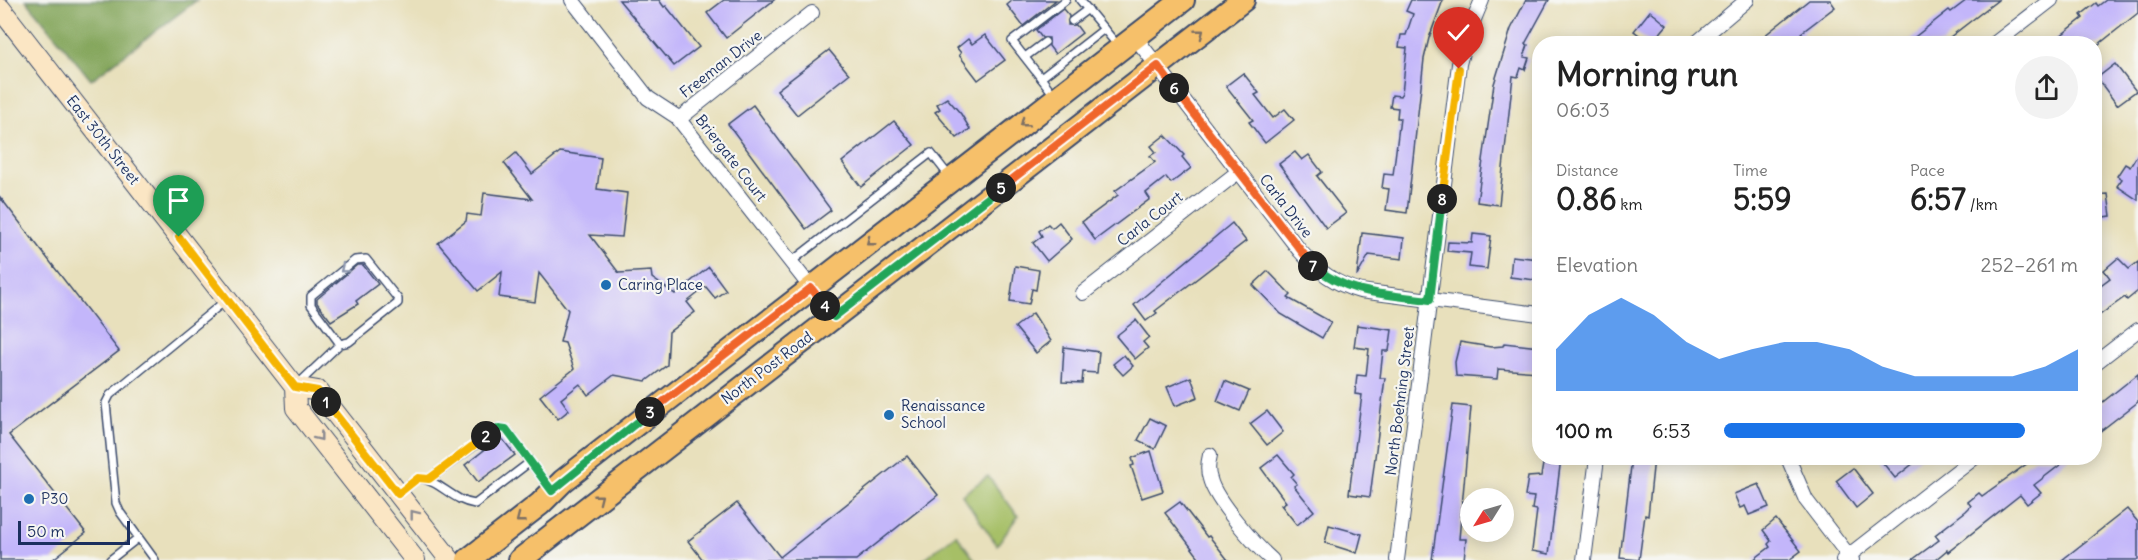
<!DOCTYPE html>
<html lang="en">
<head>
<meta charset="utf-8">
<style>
	:root { --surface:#fff; --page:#f2f2f2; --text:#222; --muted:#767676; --accent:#1a73e8 }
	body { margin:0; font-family:Delius,sans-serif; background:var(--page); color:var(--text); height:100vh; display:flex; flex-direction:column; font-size:22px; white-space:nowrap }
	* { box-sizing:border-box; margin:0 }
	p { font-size:20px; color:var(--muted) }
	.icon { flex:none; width:33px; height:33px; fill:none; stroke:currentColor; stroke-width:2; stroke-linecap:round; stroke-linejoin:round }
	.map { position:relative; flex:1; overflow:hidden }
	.drawer { position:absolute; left:1532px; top:36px; width:570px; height:429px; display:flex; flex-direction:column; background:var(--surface); border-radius:24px; box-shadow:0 3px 15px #0003 }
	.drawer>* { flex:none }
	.needle { width:39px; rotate:233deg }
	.fabs { position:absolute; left:1460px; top:488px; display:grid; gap:12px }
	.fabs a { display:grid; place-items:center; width:54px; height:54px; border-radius:50%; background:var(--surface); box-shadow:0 3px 15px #0003; font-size:30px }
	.scale { position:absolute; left:18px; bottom:15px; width:112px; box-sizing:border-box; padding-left:6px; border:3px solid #1b2f5e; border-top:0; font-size:16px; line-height:21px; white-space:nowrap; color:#1b2f5e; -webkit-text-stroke:4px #f6f6f2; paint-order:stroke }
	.pin { position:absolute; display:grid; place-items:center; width:51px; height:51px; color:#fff; margin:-62px -26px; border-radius:50% 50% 50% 0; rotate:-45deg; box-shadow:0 0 6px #0007 }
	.pin .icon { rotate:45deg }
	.km { position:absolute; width:30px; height:30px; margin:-15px; border-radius:50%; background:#222; color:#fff; font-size:16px; line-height:30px; text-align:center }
	.round { display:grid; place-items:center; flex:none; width:63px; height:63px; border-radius:32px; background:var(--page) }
	.summary { display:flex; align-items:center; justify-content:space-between; height:102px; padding:0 24px }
	h1 { font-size:33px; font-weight:700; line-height:45px }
	.stats { display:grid; grid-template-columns:repeat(3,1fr); gap:9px; height:102px; padding:6px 24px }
	.stats div { display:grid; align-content:center }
	.stats b { font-size:30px; font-weight:700 }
	.stats small { font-size:16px; font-weight:400 }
	.stats p { font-size:16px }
	.chart { height:168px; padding:12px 24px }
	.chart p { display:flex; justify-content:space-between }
	.chart svg { width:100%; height:108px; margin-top:6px; fill:var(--accent); opacity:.7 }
	ul { padding:0 24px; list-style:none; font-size:20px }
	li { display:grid; grid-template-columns:96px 72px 1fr; align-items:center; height:45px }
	li i { height:15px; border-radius:8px; background:var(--accent) }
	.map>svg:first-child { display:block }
	.green { fill:#a6bf66; stroke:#607762; stroke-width:1.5 }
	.forest { fill:#84a65b; stroke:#506a5c; stroke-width:1.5 }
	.building { fill:#c3b6fa }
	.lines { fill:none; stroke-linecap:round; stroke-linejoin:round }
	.lane-casing { stroke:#3a4a6c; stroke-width:10 }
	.street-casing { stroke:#3a4a6c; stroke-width:16 }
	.secondary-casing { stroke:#3a4a6c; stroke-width:22 }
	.primary-casing { stroke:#3a4a6c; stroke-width:26 }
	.lane { stroke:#fff; stroke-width:7 }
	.street { stroke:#fff; stroke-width:14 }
	.secondary { stroke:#fbe6c4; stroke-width:20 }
	.primary { stroke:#f6c06b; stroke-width:22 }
	.oneway { stroke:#7e7064 }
	.oneway2 { stroke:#8d97ae }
	.oneway3 { stroke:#8b8a91 }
	.split-1-casing { stroke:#fff; stroke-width:12 }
	.split-2-casing { stroke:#fff; stroke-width:12 }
	.split-3-casing { stroke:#fff; stroke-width:12 }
	.split-4-casing { stroke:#fff; stroke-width:12 }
	.split-5-casing { stroke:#fff; stroke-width:12 }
	.split-6-casing { stroke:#fff; stroke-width:12 }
	.split-7-casing { stroke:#fff; stroke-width:12 }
	.split-8-casing { stroke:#fff; stroke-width:12 }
	.split-9-casing { stroke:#fff; stroke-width:12 }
	.split-1 { stroke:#f5b400; stroke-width:8 }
	.split-2 { stroke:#f5b400; stroke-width:8 }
	.split-3 { stroke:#22a559; stroke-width:8 }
	.split-4 { stroke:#f0652b; stroke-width:8 }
	.split-5 { stroke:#22a559; stroke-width:8 }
	.split-6 { stroke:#f0652b; stroke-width:8 }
	.split-7 { stroke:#f0652b; stroke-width:8 }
	.split-8 { stroke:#22a559; stroke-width:8 }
	.split-9 { stroke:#f5b400; stroke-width:8 }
	.poi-dot { fill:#1f6fb2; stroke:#f6f6f2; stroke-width:2 }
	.labels { text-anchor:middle; stroke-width:4.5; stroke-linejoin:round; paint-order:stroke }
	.street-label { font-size:15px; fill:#1b2f5e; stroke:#f6f6f2 }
	.poi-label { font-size:15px; fill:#1b2f5e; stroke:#f6f6f2; text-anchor:start }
</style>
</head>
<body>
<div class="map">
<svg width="2138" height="560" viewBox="0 0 2138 560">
	<rect width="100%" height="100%" fill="#f6f6f2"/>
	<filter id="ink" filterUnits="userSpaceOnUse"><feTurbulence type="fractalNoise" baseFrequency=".0167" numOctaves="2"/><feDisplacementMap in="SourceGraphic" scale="12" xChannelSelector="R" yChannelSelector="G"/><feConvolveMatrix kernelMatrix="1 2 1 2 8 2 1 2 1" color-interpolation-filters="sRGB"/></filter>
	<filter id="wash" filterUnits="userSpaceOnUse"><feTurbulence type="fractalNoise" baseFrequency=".008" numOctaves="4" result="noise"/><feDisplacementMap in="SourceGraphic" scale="24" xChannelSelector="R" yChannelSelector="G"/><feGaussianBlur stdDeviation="1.35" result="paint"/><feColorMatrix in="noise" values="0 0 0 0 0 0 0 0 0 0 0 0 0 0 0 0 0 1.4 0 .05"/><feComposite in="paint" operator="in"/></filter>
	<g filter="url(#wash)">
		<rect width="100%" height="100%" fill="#e8e0bc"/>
		<g class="green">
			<path d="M988,476L1018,516L997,545L962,495Z"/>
			<path d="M956,534L975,560H923Z"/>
		</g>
		<path class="forest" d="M26,0H197L91,80Z"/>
		<g id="blocks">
			<g class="building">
				<path d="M619,0H659L664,7L666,6L699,47L674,66Z"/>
				<path d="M724,0H774L726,38L707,13Z"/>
				<path d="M1013,0H1056L1023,26L1007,5Z"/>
				<path d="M1411,0H1443L1429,38L1424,59L1407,213L1386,210L1389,189L1382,188L1384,174L1393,175L1400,118H1397L1398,108L1390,107L1392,95L1400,96L1402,93L1407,48L1399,47L1401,35H1406L1413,14L1406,11Z"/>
				<path d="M1526,0H1549L1525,44L1528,45L1524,57L1529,58L1525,70L1521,68L1518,77L1513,76L1499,205L1477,202L1494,84L1511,29Z"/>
				<path d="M1809,0H1830L1835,7L1801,33L1805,37L1797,44H1754Z"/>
				<path d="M1967,0H1998L1941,44H1906L1949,10L1951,12Z"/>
				<path d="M2106,0H2138V13L2099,44H2050L2083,18L2081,15L2096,3L2098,6Z"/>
				<path d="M1063,9L1069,16L1068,25H1076L1082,33L1055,54L1049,46V38H1042L1036,30Z"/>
				<path d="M1650,11L1667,25L1651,44L1634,31Z"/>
				<path d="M985,35L1005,60L978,80L959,55L961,53L957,48L968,39L972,44Z"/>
				<path d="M829,50L849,74L797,115L777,90Z"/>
				<path d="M2115,64L2136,91L2117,105L2097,78Z"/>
				<path d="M1243,73L1259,93L1255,95L1273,118L1285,109L1294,120L1265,143L1249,122L1253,120L1226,86Z"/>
				<path d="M947,98L961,114L970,129L957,138L935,112L940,109L937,104Z"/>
				<path d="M753,105L831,210L806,229L728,124Z"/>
				<path d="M894,121L914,145L861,187L842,162Z"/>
				<path d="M1165,135L1184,155L1182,157L1191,168L1171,183L1166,177L1146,193L1150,199L1095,240L1082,222L1118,195L1115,191L1155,162L1150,156L1156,152L1151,146Z"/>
				<path d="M560,152L601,158L597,189L627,193L622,237L590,235L619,273L651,271L652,278L675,294L709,267L726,290L715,298L706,287L687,302L695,312L669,332L667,365L646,381L614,375L588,395L580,384L561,399L569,410L558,419L540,396L574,369L565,343L560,342L568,310L539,273L535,302L499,297L502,272L478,291L438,243L466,221L467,214L481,216L484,193L532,199L504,163L516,153L532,174Z"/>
				<path d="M1295,152L1302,160L1309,155L1322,172L1317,176L1346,213L1326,228L1279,164Z"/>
				<path d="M2138,154V200L2117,186L2122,179L2117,176L2125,164L2130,167Z"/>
				<path d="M2108,194L2111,216L2094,218V195Z"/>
				<path d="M0,197L119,351L9,435L86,533L52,560H0Z"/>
				<path d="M1059,222L1072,239L1047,261L1033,243L1042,236L1039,231L1048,224L1052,228Z"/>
				<path d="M1232,223L1246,241L1155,311L1157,313L1146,321L1134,305Z"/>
				<path d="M1362,233L1404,238L1402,259L1369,255L1357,276Z"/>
				<path d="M1473,234L1491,236L1487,269L1469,267L1471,253L1447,251L1448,242L1472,243Z"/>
				<path d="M1512,256L1538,259L1535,280L1510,277Z"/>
				<path d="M2118,258L2129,269L2138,262V291L2127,300L2125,297L2094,319V290L2110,278L2104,270Z"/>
				<path d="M357,265H363L378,284L356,301L358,304L331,321L317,303V299Z"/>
				<path d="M1015,266L1039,270L1036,290L1032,289L1029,304L1010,301Z"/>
				<path d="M1268,271L1291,295L1288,298L1331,322L1322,338L1281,314L1253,285Z"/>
				<path d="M1033,313L1051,341L1036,353L1015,327Z"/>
				<path d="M1136,320L1149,337L1143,342L1148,348L1135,359L1116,336Z"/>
				<path d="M1357,325L1392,330L1389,351H1383L1380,378H1385L1370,497L1349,494L1362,395L1355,394L1357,375L1366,376L1369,349L1354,347Z"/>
				<path d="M1460,342L1491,347L1503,346L1504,343L1539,347V372L1498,369L1497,379L1456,376L1455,362Z"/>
				<path d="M1064,347L1099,352L1097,373L1083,372L1082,383L1062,382Z"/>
				<path d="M1124,355L1133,366L1123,375L1113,364Z"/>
				<path d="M2138,374V402L2094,436V409Z"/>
				<path d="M1191,377L1198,397L1175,406L1167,387Z"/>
				<path d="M1225,381L1249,391L1240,411L1217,401Z"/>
				<path d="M1453,405L1471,407L1459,539H1466L1464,560H1432Z"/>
				<path d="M1267,411L1283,432L1267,445L1250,424Z"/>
				<path d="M1150,418L1166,426L1155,449L1138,440Z"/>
				<path d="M501,437L515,455L478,482L465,465Z"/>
				<path d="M1151,451L1163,491L1142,498L1131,466L1134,465L1132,458Z"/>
				<path d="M1278,455L1294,474L1291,477L1297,484L1294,486L1314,511L1297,525L1281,505L1286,502L1261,468Z"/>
				<path d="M907,456L938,495L856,560H703L688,541L737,503L780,557Z"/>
				<path d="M1544,458H1561L1549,554L1532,551L1537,510L1532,509L1534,497L1525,496L1528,477L1541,476Z"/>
				<path d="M1632,458H1654L1648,516L1645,515L1639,560L1620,558Z"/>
				<path d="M1879,458H1920L1895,478Z"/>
				<path d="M2035,458H2069L2034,485L2041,493L2027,504L2020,495L1948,552L1947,550L1935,560H1912L1939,540L1935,535L1966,511L1971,506L1968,502L1979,493L1982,496Z"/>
				<path d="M1853,468L1873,494L1856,508L1836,481Z"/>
				<path d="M1759,484L1769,507L1749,515L1745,506L1740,508L1734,494Z"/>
				<path d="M1180,502L1207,537L1209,536L1228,560H1201L1165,513Z"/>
				<path d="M2127,509L2138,522V560H2062Z"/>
				<path d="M1776,519L1801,551L1789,560H1753L1770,547L1768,544L1771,541L1763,530Z"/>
				<path d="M1329,525L1362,534L1357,553L1325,543Z"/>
			</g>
		</g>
	</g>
	<g filter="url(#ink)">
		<use href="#blocks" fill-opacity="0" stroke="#3a4a6c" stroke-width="1.5"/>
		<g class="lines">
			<defs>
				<g id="lane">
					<path d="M1080,0L1119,47"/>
					<path d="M1072,21L1088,9"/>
					<path d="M1025,57L1045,42"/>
					<path d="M1041,78L1104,29"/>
					<path d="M1055,96L1012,41L1066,0"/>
					<path d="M791,262L931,153L949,176"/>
					<path d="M297,385L340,344L349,342L398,303V299L366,259L355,260L311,296V305L340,344"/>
					<path d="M429,479L499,428L506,429L530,462"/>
					<path d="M401,492L418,478C440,480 452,501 475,504L530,462L551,489"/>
					<path d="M110,560L138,538"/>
					<path d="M155,560L120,512L116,503L106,403L110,395L225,301"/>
				</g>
				<g id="street">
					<path d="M572,0L648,98L677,117L834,317"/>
					<path d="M1135,37L1300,251C1318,271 1335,284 1360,291L1539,314"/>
					<path d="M1695,44L1747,0"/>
					<path d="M1994,44L2051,0"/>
					<path d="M679,119L812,13"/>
					<path d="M1083,293L1238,172"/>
					<path d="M2094,364L2138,330"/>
					<path d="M1210,455C1208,463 1207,471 1210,479C1215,500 1255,545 1272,560"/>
					<path d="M1788,458L1806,500L1852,560"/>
					<path d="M1397,560L1459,64L1465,41L1482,0"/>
					<path d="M1584,560L1597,458"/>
					<path d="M1843,560L1974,458"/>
				</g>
				<g id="secondary">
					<path d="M0,8L295,387L296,408L415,560"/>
					<path d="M295,387L318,391L450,560"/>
				</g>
				<g id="primary">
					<path d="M468,560L540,504L563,481L1183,0"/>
					<path d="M520,560L1243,0"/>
				</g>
			</defs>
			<use href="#lane" class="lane-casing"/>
			<use href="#street" class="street-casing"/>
			<use href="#secondary" class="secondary-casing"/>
			<use href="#primary" class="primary-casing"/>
			<use href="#lane" class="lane"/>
			<use href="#street" class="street"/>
			<use href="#secondary" class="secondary"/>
			<use href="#primary" class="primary"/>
		</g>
		<defs><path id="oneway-chevron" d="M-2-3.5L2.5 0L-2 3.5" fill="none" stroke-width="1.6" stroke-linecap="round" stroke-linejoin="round" transform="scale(1.5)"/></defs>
		<g class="oneway">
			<use href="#oneway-chevron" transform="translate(1200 33) rotate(-38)"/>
			<use href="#oneway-chevron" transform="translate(1024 123) rotate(142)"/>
			<use href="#oneway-chevron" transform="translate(870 242) rotate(142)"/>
			<use href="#oneway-chevron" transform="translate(599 498) rotate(-38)"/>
			<use href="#oneway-chevron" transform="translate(520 519) rotate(142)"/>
		</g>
		<use class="oneway2" href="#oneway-chevron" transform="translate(344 269) rotate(141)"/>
		<g class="oneway3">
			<use href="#oneway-chevron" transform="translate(319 437) rotate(52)"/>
			<use href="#oneway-chevron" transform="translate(414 514) rotate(-128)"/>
		</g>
	</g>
	<g class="lines" filter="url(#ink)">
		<defs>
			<path id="split-1" d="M179,237L295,387L318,391L326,402"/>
			<path id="split-2" d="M326,402L398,494L418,478L429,479L486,436"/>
			<path id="split-3" d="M486,436L499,428L506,429L552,491L650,412"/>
			<path id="split-4" d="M650,412L811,288L825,306"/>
			<path id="split-5" d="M825,306L834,317L1001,188"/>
			<path id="split-6" d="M1001,188L1158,66L1174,88"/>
			<path id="split-7" d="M1174,88L1313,266"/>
			<path id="split-8" d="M1313,266C1349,295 1385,294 1430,300L1442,199"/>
			<path id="split-9" d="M1442,199L1459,69"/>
		</defs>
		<use href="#split-1" class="split-1-casing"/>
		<use href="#split-2" class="split-2-casing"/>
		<use href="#split-3" class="split-3-casing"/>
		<use href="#split-4" class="split-4-casing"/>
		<use href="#split-5" class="split-5-casing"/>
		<use href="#split-6" class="split-6-casing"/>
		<use href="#split-7" class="split-7-casing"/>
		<use href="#split-8" class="split-8-casing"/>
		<use href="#split-9" class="split-9-casing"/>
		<use href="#split-1" class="split-1"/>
		<use href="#split-2" class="split-2"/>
		<use href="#split-3" class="split-3"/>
		<use href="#split-4" class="split-4"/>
		<use href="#split-5" class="split-5"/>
		<use href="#split-6" class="split-6"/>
		<use href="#split-7" class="split-7"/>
		<use href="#split-8" class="split-8"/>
		<use href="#split-9" class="split-9"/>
	</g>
	<g class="poi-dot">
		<circle cx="606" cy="285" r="6"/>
		<circle cx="889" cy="415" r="6"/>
		<circle cx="29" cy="499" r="6"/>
	</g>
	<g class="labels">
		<g class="street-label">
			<text transform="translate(721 64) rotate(-38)" y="5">Freeman Drive</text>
			<text transform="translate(103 140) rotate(52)" y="5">East 30th Street</text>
			<text transform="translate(731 158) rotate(52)" y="5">Briergate Court</text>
			<text transform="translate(1286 206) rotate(52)" y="5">Carla Drive</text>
			<text transform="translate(1150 219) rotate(-38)" y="5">Carla Court</text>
			<text transform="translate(767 368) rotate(-37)" y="5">North Post Road</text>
			<text transform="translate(1400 401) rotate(-83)" y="5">North Boehning Street</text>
		</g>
		<g class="poi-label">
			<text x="618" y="290">Caring Place</text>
			<text x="901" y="411">Renaissance<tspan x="901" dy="17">School</tspan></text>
			<text x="41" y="504">P30</text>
		</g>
	</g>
</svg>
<div class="fabs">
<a><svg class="needle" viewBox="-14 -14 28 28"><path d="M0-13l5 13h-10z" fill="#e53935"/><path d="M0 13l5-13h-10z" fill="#767676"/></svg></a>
</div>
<div class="scale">50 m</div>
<div class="pin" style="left:179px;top:237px;background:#1e9e55"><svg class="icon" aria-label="arrive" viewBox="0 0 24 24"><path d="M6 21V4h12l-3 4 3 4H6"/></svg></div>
<div class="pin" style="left:1459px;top:69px;background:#d93025"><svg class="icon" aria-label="check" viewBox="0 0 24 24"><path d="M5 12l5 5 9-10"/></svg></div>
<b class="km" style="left:326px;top:402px">1</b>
<b class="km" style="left:486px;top:436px">2</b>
<b class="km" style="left:650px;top:412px">3</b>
<b class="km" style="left:825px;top:306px">4</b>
<b class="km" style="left:1001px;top:188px">5</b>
<b class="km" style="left:1174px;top:88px">6</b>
<b class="km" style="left:1313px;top:266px">7</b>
<b class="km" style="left:1442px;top:199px">8</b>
<section class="drawer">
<div class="summary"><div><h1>Morning run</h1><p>06:03</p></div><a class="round"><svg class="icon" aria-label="share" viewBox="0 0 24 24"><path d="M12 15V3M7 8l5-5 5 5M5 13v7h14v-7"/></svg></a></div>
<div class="stats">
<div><p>Distance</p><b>0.86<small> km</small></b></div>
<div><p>Time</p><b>5:59</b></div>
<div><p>Pace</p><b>6:57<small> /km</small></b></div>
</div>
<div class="chart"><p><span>Elevation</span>252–261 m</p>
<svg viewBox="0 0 160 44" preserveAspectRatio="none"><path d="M0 44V27L10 13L20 6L30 13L40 24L50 31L60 27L70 24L80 24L90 27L100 34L110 38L120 38L130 38L140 38L150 34L160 27V44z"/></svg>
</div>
<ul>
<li><b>100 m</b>6:53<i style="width:85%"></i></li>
</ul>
</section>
</div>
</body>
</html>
